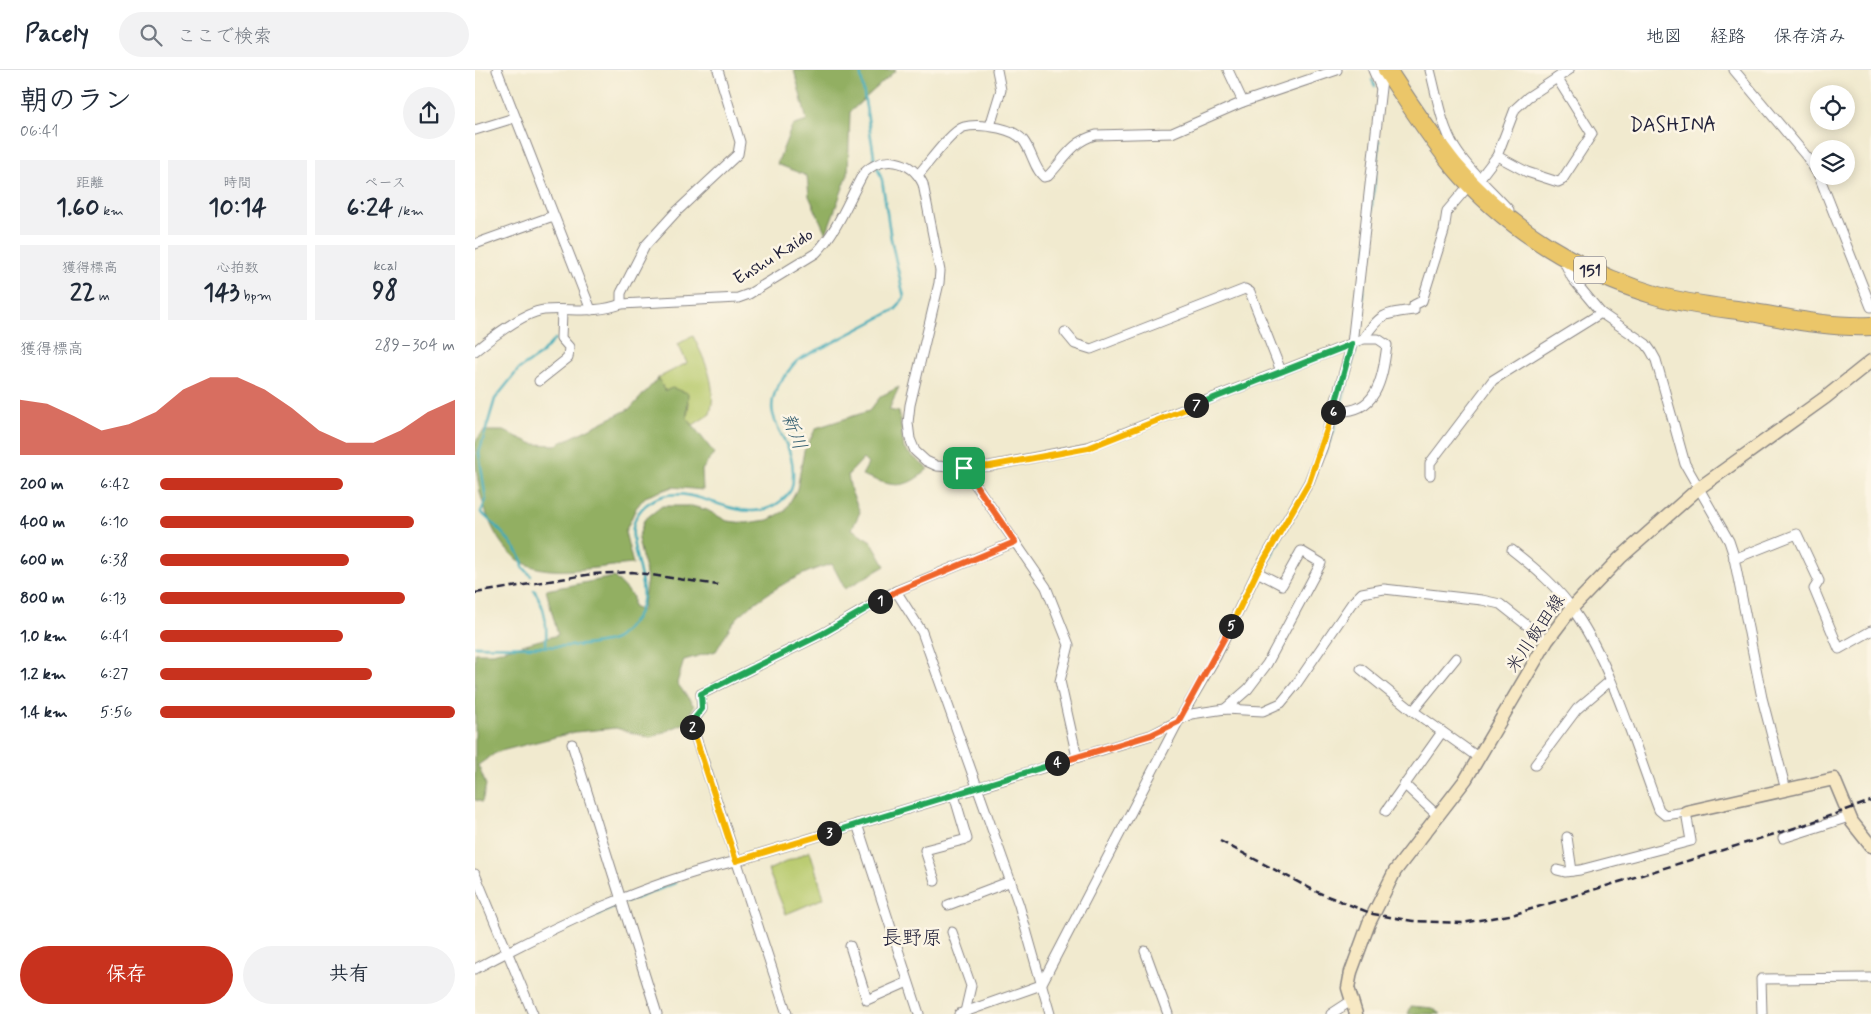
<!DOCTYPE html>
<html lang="ja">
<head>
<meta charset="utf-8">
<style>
	:root { --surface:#fff; --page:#f2f2f3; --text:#1f2937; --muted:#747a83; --line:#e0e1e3; --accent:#c8321e }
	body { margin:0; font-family:Mynerve,"Klee One",sans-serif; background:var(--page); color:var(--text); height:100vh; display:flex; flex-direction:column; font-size:19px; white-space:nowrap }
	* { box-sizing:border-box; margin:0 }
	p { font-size:16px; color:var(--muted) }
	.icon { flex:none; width:28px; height:28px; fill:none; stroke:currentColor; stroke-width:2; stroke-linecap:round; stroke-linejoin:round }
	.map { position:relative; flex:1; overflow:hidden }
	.drawer { display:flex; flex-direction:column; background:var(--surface); width:475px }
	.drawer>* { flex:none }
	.buttons { position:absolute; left:1335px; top:15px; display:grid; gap:10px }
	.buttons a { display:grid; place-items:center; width:45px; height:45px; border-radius:50%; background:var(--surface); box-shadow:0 2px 12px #0003; font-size:25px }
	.pin { position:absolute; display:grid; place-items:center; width:42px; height:42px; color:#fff; margin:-21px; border-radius:10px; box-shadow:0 2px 8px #0006 }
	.km { position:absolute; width:25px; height:25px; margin:-12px; border-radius:50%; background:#222; color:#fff; font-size:14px; line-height:25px; text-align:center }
	.round { display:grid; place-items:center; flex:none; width:52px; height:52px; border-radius:26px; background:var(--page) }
	.headline { display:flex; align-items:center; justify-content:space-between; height:85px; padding:0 20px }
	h1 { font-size:28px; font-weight:700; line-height:38px }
	.stats { display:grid; grid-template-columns:repeat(3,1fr); gap:8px; height:85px; padding:5px 20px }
	.stats div { display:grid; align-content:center; border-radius:0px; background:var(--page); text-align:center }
	.stats b { font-size:25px; font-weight:700 }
	.stats small { font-size:14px; font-weight:400 }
	.stats p { font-size:14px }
	.chart { height:140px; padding:10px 20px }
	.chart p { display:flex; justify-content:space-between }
	.chart svg { width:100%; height:90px; margin-top:5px; fill:var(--accent); opacity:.7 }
	.cta { display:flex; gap:10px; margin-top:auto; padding:10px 20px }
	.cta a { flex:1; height:58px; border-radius:30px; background:var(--accent); color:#fff; font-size:20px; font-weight:700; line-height:58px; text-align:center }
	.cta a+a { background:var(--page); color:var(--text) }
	ul { padding:0 20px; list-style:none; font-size:16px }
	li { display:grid; grid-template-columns:80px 60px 1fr; align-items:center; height:38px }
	li i { height:12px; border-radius:6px; background:var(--accent) }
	header { display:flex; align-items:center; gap:30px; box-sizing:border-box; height:70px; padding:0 25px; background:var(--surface); border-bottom:1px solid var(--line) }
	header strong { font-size:24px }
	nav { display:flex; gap:28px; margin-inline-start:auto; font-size:18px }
	.search { width:350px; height:45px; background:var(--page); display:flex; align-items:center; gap:12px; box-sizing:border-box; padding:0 18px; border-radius:28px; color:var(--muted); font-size:19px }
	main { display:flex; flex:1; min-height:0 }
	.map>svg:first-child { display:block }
	.green { fill:#b9cb6f; stroke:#6e7655 }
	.forest { fill:#92af62; stroke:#5a684e }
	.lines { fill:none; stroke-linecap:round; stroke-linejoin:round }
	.stream { stroke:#3cabb9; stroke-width:2.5 }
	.street-casing { stroke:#8a8685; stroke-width:11 }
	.secondary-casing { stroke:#8a8685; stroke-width:15 }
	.highway-casing { stroke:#8a8685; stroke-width:20 }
	.street { stroke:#fff; stroke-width:9 }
	.secondary { stroke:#f7e8c3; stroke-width:12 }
	.highway { stroke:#ebc669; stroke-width:18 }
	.rail { stroke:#22223b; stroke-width:2.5; stroke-dasharray:8 4; stroke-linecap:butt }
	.split-1-casing { stroke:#fff; stroke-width:10 }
	.split-2-casing { stroke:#fff; stroke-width:10 }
	.split-3-casing { stroke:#fff; stroke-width:10 }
	.split-4-casing { stroke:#fff; stroke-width:10 }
	.split-5-casing { stroke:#fff; stroke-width:10 }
	.split-6-casing { stroke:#fff; stroke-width:10 }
	.split-7-casing { stroke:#fff; stroke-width:10 }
	.split-8-casing { stroke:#fff; stroke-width:10 }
	.split-1 { stroke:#f0652b; stroke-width:6 }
	.split-2 { stroke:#22a559; stroke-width:6 }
	.split-3 { stroke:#f5b400; stroke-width:6 }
	.split-4 { stroke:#22a559; stroke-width:6 }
	.split-5 { stroke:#f0652b; stroke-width:6 }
	.split-6 { stroke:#f5b400; stroke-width:6 }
	.split-7 { stroke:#22a559; stroke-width:6 }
	.split-8 { stroke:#f5b400; stroke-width:6 }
	.labels { text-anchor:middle; stroke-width:5; stroke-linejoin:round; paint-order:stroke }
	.shield { fill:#fcf5e5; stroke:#63616e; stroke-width:1 }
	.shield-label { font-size:16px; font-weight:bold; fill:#22223b }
	.street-label { font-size:18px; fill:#22223b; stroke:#fcf5e5 }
	.water-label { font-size:19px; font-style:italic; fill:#2c596d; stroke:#fcf5e5 }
	.quarter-label { font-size:20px; fill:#22223b; stroke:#fcf5e5 }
</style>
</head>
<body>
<header>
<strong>Pacely</strong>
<div class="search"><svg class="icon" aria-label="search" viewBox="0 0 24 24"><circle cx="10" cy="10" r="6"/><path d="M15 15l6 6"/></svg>ここで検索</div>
<nav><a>地図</a><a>経路</a><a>保存済み</a></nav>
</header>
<main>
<section class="drawer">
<div class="headline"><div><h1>朝のラン</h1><p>06:41</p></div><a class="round"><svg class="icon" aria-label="share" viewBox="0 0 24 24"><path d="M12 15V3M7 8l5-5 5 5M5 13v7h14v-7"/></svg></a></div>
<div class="stats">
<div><p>距離</p><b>1.60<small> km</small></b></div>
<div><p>時間</p><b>10:14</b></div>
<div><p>ペース</p><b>6:24<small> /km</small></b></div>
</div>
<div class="stats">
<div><p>獲得標高</p><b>22<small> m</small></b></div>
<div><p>心拍数</p><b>143<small> bpm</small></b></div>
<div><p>kcal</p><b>98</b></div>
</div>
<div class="chart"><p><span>獲得標高</span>289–304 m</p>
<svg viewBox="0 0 160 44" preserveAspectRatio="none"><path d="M0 44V17L10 19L20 25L30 32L40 29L50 23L60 12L70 6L80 6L90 12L100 21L110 32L120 38L130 38L140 32L150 23L160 17V44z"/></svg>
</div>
<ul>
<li><b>200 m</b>6:42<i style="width:62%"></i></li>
<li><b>400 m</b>6:10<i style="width:86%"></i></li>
<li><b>600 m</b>6:38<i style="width:64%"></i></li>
<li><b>800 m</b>6:13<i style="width:83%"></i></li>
<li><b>1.0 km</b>6:41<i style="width:62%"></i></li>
<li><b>1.2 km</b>6:27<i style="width:72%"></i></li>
<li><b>1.4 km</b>5:56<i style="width:100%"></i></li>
</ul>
<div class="cta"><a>保存</a><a>共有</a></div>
</section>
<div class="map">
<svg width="1396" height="944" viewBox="0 0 1396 944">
	<rect width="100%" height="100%" fill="#fcf5e5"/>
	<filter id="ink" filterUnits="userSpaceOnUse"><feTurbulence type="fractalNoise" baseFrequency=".02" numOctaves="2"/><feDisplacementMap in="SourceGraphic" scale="10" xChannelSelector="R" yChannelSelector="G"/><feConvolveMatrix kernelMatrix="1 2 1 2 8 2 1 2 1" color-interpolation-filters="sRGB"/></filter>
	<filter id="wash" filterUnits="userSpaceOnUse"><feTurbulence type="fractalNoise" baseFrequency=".0096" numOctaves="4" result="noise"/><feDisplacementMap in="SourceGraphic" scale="20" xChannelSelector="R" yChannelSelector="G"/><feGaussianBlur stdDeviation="1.12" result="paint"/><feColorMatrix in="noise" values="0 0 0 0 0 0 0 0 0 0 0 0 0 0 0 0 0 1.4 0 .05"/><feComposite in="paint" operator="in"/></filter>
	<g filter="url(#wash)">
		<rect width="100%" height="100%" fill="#f1eacf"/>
		<g class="green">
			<path d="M218,266C230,291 243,315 235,344L218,355L212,348L214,333L190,321L183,308L212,293L203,274Z"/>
			<path d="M335,781L349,828L311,844L293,800Z"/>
		</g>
		<g class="forest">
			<path d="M319,0H421L375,42L373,104L351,164L334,126L332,106L302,94L317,56L332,51Z"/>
			<path d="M183,308L190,321L197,318L213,323L212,348L239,383L227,400L228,420L197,417L170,427L161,438L150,462L158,494C79,501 32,520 6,426C2,410 0,390 0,373C2,369 6,364 9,361H29L58,374L81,375L156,338Z"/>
			<path d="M424,317L414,340L424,342L429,379L453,399C428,422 417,416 387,405L393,394L388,389L373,405L376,421L385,442L377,459L396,471L410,496L370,519L357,494C325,502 290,523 265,545C255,554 248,570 241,581L209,590L202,613L219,636L210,653L175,668L141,658L100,662L22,682L3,695L11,715L7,732L0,730V583H18L83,565L71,520L139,507L158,527V537L167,541L172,509L163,469L169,450L187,436H217L232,440L252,451L271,453L293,450L310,441L322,419L329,381L341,358L394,341L406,326Z"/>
			<path d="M936,936L958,938L966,944H933Z"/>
		</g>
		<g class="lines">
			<g class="stream">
				<path d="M385,0L400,92"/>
				<path d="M897,10L900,16"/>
				<path d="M883,269L904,71"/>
				<path d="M866,336L882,276"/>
				<path d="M850,383L859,361L863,344"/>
				<path d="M789,499L805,470"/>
				<path d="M56,506L48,497C49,481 18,454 6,442L11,430L4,383L20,329L44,299L65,285L80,269"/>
				<path d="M59,520C71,539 72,553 71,575"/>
				<path d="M772,533L785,508"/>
				<path d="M0,576C31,576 115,580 140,569C145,567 150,560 154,556C195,516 126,461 178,430C221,405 274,471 314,423C318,418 318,412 318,405C320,364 277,349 309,307C313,303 316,296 321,292C328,286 339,282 347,278C372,265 397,252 421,239L429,227L416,169L407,110L402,97"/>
				<path d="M151,832L200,813"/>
				<path d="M73,867L144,835"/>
			</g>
		</g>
	</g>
	<g filter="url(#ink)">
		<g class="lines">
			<defs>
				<g id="street">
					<path d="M22,0L116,240"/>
					<path d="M753,0L768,32"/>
					<path d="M898,0L905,16"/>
					<path d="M955,0C962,26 966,55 980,78C994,101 1016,120 1034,140"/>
					<path d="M1259,0L1332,87L1344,106"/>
					<path d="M515,56L526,20L522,0"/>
					<path d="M0,60L39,48"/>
					<path d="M1022,86L1052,102L1083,112L1087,110L1117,64L1082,8"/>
					<path d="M443,105C453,94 476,61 489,57C499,54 514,56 524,58C533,60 542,63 548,70C557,81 559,99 569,107L573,106C589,90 597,71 621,65L697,63L768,32L862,0"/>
					<path d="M1344,106L1396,237"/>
					<path d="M1002,112L1022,86L1040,39L1053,27L1094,0"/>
					<path d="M0,174L78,146"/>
					<path d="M1087,187L1097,208L1126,243L1171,274L1176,281L1181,290L1210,394L1254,471L1258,483L1287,628L1311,720"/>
					<path d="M146,234V223L170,176L200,143L263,84L265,72L243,0"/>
					<path d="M590,262L600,274L616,279L770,219L775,222L806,301"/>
					<path d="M0,281C16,268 49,242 69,240C95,238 121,244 146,234L263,228L274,224L341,183C363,160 373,131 388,104C407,84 436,89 448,114L465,201L464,213L435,335L433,353L435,369L440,381L451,391L462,396L489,398L515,396L613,377L888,269C906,243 908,244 939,240V235L947,231L969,161L972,141L996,113"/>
					<path d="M64,311L93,288L94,277L86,268L87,241"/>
					<path d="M858,341C902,345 907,311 912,275L903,269H888"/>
					<path d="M489,398L571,517L594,575L585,611L602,687"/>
					<path d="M955,405V393L1018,310L1126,243"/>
					<path d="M1037,480C1061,499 1084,518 1101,544C1137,596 1161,680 1184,740L1190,745L1211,742L1216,771L1105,800L1090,802L1082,800"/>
					<path d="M1259,489L1322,464L1344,511L1339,519L1364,579L1396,561"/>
					<path d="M421,521L447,562L544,835L575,944"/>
					<path d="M886,599L938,641L1004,688"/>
					<path d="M750,639L773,619L792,594L846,493L826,481L807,515L782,502"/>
					<path d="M938,641L981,588"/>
					<path d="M97,674L182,944"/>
					<path d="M1060,695L1102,639L1135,611"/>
					<path d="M929,714L962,745"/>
					<path d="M911,741L967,662"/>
					<path d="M382,754L444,944"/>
					<path d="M1092,767L1097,801"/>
					<path d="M1308,768L1374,747"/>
					<path d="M0,804L58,944"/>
					<path d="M460,811L450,780L492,769L479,725"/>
					<path d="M473,835L536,811"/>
					<path d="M477,862L496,916L490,942"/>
					<path d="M375,876L392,930L433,912"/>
					<path d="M670,881L693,944"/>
					<path d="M0,899C82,855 170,813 261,791L676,665L716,644L750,639L788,641L806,633L820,616L877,533L887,523L909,519L1007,530L1025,534L1072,571"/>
					<path d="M312,944L216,653L227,639L226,624L347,564L421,521L540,472"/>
					<path d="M484,944L566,915L703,652L741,587L782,502L834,412L848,376L877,274L908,0"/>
					<path d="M856,944L876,931"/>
					<path d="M1287,944L1286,909L1396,908"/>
				</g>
				<g id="secondary">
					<path d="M1211,742L1359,709L1377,752L1396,776"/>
					<path d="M881,944L873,918L876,902L894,853L920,801L991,709L1072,571L1097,538L1145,488L1224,418L1351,327L1396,291"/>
				</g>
				<path id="highway" d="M912,0C933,32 955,66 979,96C1032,159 1105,203 1183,226C1211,234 1240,237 1269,241C1310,248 1354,258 1396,256"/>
			</defs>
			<use href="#street" class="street-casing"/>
			<use href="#secondary" class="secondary-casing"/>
			<use href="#highway" class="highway-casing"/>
			<use href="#street" class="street"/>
			<use href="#secondary" class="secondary"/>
			<use href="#highway" class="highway"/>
			<g class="rail">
				<path d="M0,523L117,504L157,502L243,515"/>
				<path d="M745,771L842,822L898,844L938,851L987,853L1040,844L1329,755L1396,731"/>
			</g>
		</g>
	</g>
	<g class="lines" filter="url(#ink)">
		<defs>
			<path id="split-1" d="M405,531L422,521L540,472L489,398"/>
			<path id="split-2" d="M217,657L216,653L227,639L226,624L347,564L405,531"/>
			<path id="split-3" d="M217,657L261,791L354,763"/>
			<path id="split-4" d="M354,763L582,693"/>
			<path id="split-5" d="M582,693L676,665L703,652L756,556"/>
			<path id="split-6" d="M756,556L782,502L834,412L858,342"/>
			<path id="split-7" d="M721,335L877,274L858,342"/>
			<path id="split-8" d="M489,398L515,396L613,378L721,335"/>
		</defs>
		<use href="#split-1" class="split-1-casing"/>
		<use href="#split-2" class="split-2-casing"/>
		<use href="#split-3" class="split-3-casing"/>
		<use href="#split-4" class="split-4-casing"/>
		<use href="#split-5" class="split-5-casing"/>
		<use href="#split-6" class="split-6-casing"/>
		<use href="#split-7" class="split-7-casing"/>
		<use href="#split-8" class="split-8-casing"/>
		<use href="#split-1" class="split-1"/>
		<use href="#split-2" class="split-2"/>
		<use href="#split-3" class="split-3"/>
		<use href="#split-4" class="split-4"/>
		<use href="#split-5" class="split-5"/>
		<use href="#split-6" class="split-6"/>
		<use href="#split-7" class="split-7"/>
		<use href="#split-8" class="split-8"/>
	</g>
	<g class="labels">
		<rect class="shield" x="1099" y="186.5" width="32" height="27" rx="4"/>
		<g class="shield-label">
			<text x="1115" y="206">151</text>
		</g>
		<g class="street-label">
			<text transform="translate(298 186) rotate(-32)" y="6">Enshu Kaido</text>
			<text transform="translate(1060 563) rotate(-56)" y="6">米川飯田線</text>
		</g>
		<g class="water-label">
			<text transform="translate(320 361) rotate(69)" y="7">新川</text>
		</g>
		<g class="quarter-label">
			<text x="1198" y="61">DASHINA</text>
			<text x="437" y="874">長野原</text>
		</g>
	</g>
</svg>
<div class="buttons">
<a><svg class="icon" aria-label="locate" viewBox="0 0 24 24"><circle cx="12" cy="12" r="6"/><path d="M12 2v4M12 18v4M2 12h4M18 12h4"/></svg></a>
<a><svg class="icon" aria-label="layers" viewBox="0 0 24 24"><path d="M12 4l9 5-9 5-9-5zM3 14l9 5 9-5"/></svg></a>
</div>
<div class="pin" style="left:489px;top:398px;background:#1e9e55"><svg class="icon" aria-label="arrive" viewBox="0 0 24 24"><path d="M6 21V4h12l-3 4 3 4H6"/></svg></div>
<b class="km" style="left:405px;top:531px">1</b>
<b class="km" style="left:217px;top:657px">2</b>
<b class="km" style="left:354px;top:763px">3</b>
<b class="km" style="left:582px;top:693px">4</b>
<b class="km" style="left:756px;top:556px">5</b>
<b class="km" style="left:858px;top:342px">6</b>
<b class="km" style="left:721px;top:335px">7</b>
</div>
</main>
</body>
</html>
